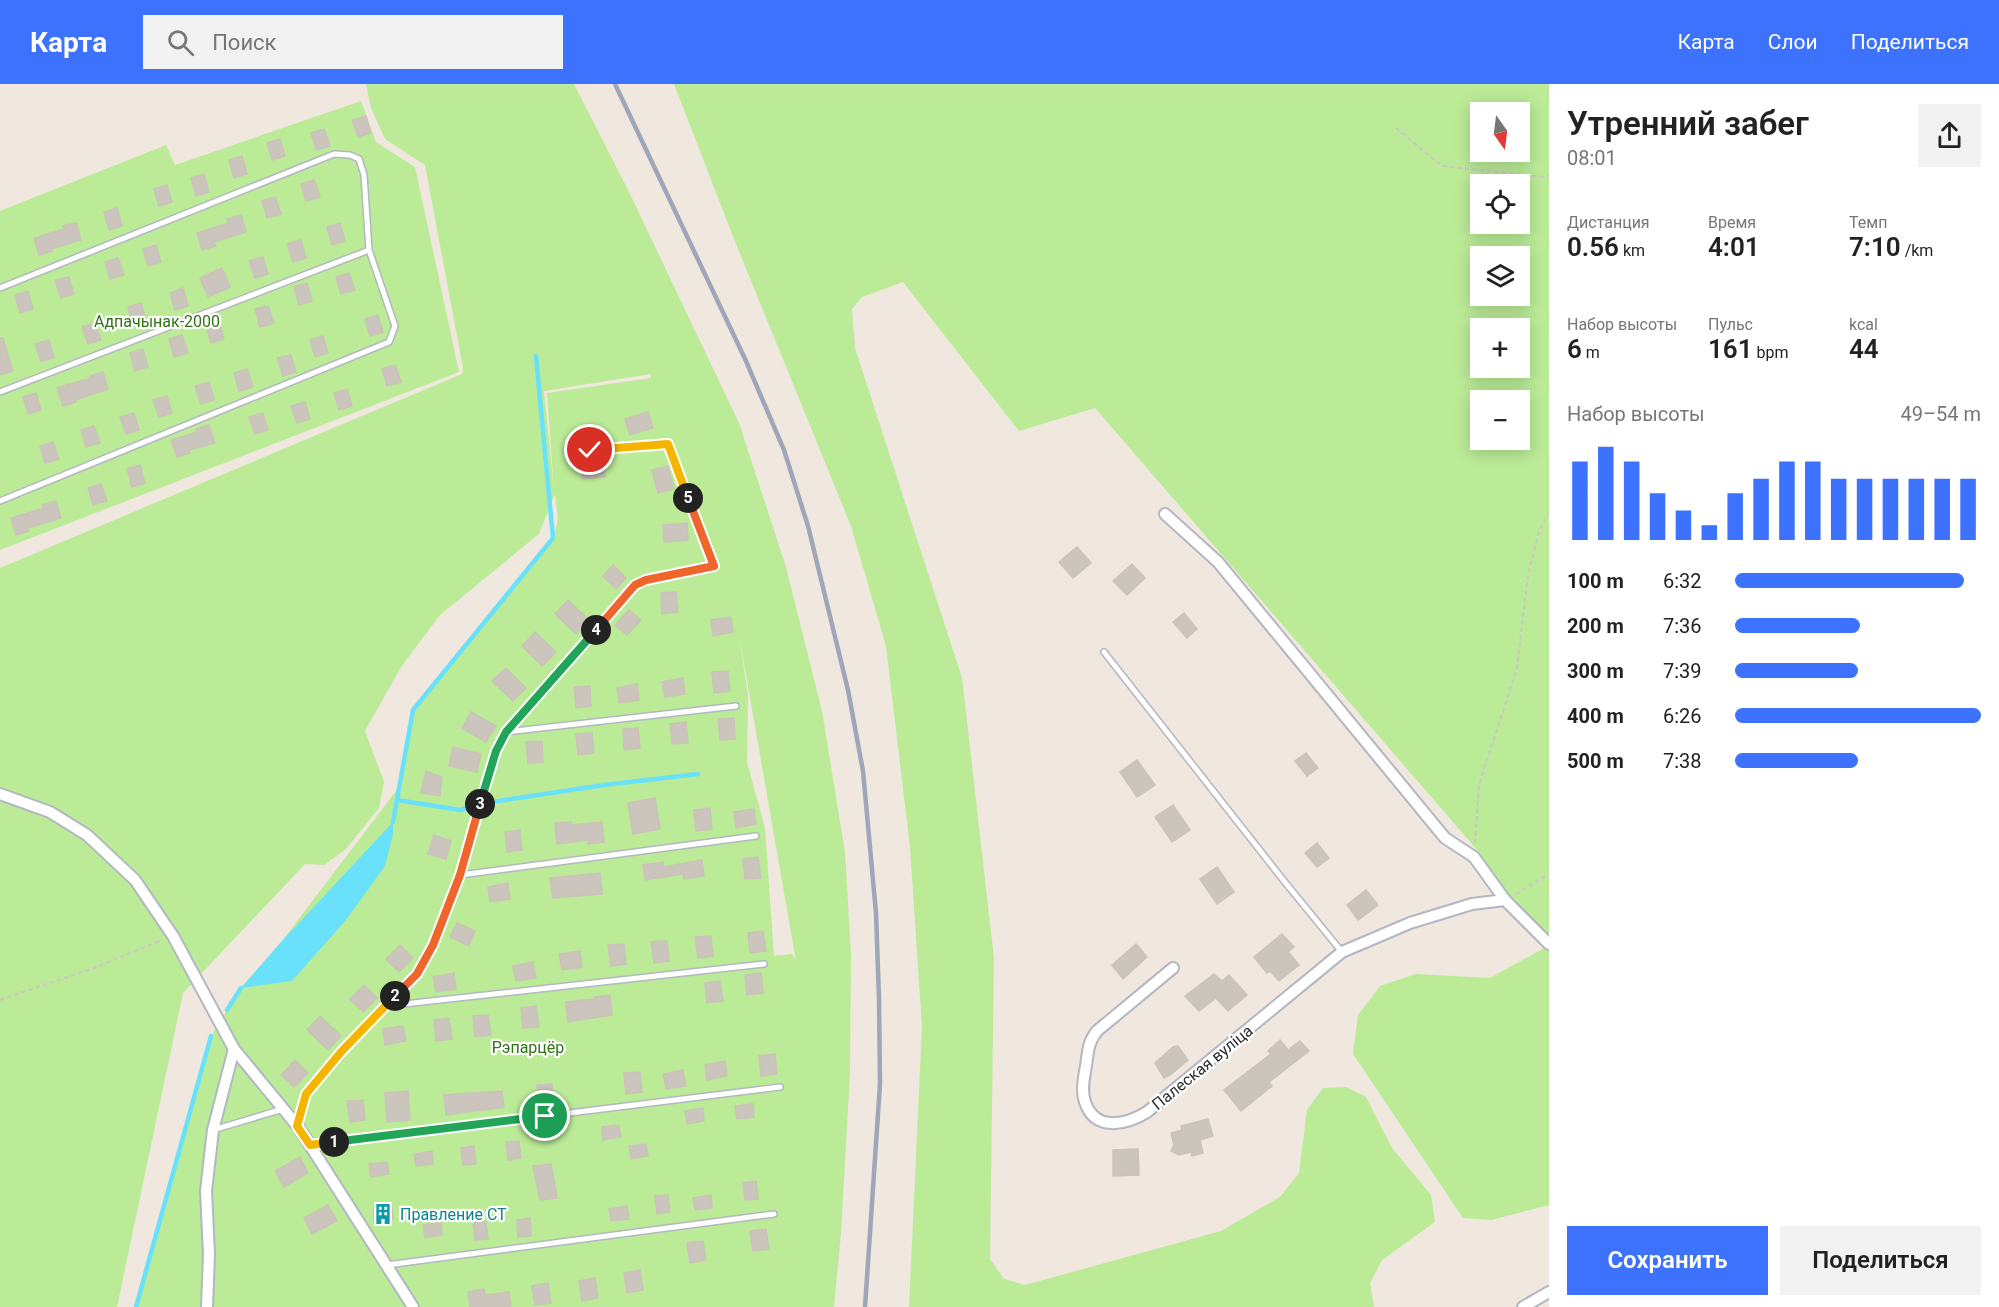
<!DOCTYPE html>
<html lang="ru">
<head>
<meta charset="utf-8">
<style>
	:root { --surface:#fff; --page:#f2f2f2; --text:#222; --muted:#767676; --accent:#3d72ff }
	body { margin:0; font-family:Roboto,sans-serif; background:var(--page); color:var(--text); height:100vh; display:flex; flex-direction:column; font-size:22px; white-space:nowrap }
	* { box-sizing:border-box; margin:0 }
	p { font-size:20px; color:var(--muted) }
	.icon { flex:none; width:33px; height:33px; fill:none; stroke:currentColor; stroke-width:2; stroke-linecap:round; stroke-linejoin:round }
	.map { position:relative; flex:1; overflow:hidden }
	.side { display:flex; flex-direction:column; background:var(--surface); width:450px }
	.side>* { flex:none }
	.needle { width:39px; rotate:166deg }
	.tools { position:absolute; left:1470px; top:18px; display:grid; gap:12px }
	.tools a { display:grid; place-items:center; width:60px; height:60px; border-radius:0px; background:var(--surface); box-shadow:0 3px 15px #0003; font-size:30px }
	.pin { position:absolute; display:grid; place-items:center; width:51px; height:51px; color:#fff; margin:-26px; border:3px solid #fff; border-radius:50%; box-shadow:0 2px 6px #0007 }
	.km { position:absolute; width:30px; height:30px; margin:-15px; border-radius:50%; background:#222; color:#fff; font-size:16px; line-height:30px; text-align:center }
	.round { display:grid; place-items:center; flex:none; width:63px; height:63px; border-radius:0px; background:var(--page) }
	.overview { display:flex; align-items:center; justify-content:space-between; height:102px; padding:0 18px }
	h1 { font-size:33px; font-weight:600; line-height:45px }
	.stats { display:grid; grid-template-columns:repeat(3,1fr); gap:9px; height:102px; padding:6px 18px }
	.stats div { display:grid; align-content:center }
	.stats b { font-size:26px; font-weight:600 }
	.stats small { font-size:16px; font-weight:400 }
	.stats p { font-size:16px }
	.chart { height:168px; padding:12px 18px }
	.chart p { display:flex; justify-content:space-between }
	.chart svg { width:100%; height:108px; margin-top:6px; stroke:var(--accent); stroke-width:6 }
	.cta { display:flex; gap:12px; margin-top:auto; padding:12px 18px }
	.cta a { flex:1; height:69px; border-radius:0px; background:var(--accent); color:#fff; font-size:24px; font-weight:600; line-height:69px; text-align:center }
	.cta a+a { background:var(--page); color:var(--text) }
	ul { padding:0 18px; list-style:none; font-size:20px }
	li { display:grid; grid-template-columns:96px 72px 1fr; align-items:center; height:45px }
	li i { height:15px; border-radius:8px; background:var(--accent) }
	header { display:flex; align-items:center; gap:36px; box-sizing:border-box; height:84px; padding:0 30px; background:var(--accent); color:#fff }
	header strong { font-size:28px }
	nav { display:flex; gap:33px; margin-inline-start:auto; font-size:21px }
	.search { width:420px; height:54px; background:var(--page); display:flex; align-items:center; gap:15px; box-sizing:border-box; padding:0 21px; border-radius:0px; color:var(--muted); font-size:22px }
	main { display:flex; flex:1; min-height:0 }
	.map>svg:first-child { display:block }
	.green { fill:#bbeb97; fill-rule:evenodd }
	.water { fill:#69e1fb }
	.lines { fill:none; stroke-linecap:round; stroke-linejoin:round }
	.stream { stroke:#69e1fb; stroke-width:4.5 }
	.building { fill:#cbc5bd; stroke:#ccc3b8; stroke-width:1.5 }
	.service-casing { stroke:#b3b7c2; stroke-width:8 }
	.minor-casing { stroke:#b3b7c2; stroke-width:14 }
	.path { stroke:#c8c8c8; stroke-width:2; stroke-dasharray:4.5 3; stroke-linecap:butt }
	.service { stroke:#fff; stroke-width:5 }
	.minor { stroke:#fff; stroke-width:10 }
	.rail { stroke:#a0a6b9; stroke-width:4.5 }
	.split-1-casing { stroke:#fff; stroke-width:12 }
	.split-2-casing { stroke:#fff; stroke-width:12 }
	.split-3-casing { stroke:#fff; stroke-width:12 }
	.split-4-casing { stroke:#fff; stroke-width:12 }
	.split-5-casing { stroke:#fff; stroke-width:12 }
	.split-6-casing { stroke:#fff; stroke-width:12 }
	.split-1 { stroke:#22a559; stroke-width:8 }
	.split-2 { stroke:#f5b400; stroke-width:8 }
	.split-3 { stroke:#f0652b; stroke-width:8 }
	.split-4 { stroke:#22a559; stroke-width:8 }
	.split-5 { stroke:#f0652b; stroke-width:8 }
	.split-6 { stroke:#f5b400; stroke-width:8 }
	.labels { text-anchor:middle; stroke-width:4.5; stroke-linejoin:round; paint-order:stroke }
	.park-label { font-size:16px; fill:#307414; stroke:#fff }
	.street-label { font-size:16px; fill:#2d2d2d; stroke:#fff }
	.culture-label { font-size:16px; fill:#0d838f; stroke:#fff; text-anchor:start }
</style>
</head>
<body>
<header>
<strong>Карта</strong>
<div class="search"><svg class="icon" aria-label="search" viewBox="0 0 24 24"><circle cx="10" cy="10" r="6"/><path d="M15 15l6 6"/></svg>Поиск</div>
<nav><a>Карта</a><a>Слои</a><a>Поделиться</a></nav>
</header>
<main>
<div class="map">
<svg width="1549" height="1223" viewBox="0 0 1549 1223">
	<rect width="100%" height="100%" fill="#f0e7df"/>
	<g class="green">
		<path d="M366,0H574L629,108L739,339L786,483L822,627L845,768L851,871L850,989L841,1149L834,1223H136L211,952L241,904L282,857L399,703L413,626L553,454L558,435L555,410L539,450L440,531L401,583L365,647L384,698L379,724L346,765L324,781L305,780L183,909L117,1223H0V484L462,290L463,284L425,81L385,55L371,24ZM651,290V294L547,309L554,406L544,307ZM739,551L796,877L792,870L774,872L765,744L747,678L748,611Z"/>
		<path d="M674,0H1549V1121L1491,1136L1463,1134L1353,970L1358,931L1380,902L1416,890L1490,894L1546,863L1505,816L1478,767L1095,324L1019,347L903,198L862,213L852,225L855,264L962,594L994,874L990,1175L1004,1195L1025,1201L1221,1147L1280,1113L1299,1089L1307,1026L1323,1004L1346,1003L1366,1013L1392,1064L1431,1111L1435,1138L1382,1176L1370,1199L1374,1223H909L922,943L910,763L886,562L851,442L734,155ZM1480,28H1520V68H1480ZM1480,100H1520V140H1480ZM1480,172H1520V212H1480ZM1480,244H1520V284H1480ZM1480,316H1520V356H1480Z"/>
		<path d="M361,17L376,58L415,83L459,288L0,466V127L166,61L175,81Z"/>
	</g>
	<path class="water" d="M393,738V750L385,782L346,836L292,897L241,904L282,857Z"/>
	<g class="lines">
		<g class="stream">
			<path d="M397,716L460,726L467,724"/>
			<path d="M492,718L604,701L698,690"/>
			<path d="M393,738L413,626L553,454L536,272"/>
			<path d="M227,926L241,904"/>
			<path d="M136,1223L211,952"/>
		</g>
	</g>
	<g class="building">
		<path d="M366,32L371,49L358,53L352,36Z"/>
		<path d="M324,45L330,62L316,66L311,49Z"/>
		<path d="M280,55L285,72L272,76L267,59Z"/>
		<path d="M242,72L247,90L234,94L229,76Z"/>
		<path d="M204,90L209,108L196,112L191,94Z"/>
		<path d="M314,96L320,113L306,117L301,100Z"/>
		<path d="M167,101L172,118L159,122L154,105Z"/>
		<path d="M275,113L281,130L267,134L262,117Z"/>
		<path d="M117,124L122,142L109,146L104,128Z"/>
		<path d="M241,131L246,148L214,158L216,162L202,166L197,149L229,139L227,135Z"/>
		<path d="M76,139L81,156L51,165L52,167L39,171L34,154L64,145L63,142Z"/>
		<path d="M340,139L345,157L332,161L327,143Z"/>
		<path d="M301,156L306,174L293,178L287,160Z"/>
		<path d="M156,161L161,178L148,182L143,165Z"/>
		<path d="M263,173L268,190L255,194L249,177Z"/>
		<path d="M118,174L124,191L110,195L105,178Z"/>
		<path d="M222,184L230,203L208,213L200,194Z"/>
		<path d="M349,189L355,206L341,210L336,193Z"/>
		<path d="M69,193L74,210L61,214L55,196Z"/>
		<path d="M307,199L312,217L299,221L294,203Z"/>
		<path d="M183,204L188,222L175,226L170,209Z"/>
		<path d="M28,207L33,225L20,229L15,211Z"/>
		<path d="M141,219L146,236L133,240L128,223Z"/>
		<path d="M268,222L274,239L260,243L255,225Z"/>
		<path d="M378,231L383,248L370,252L365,235Z"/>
		<path d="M219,238L224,255L211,259L206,242Z"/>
		<path d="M95,239L101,256L88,260L82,243Z"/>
		<path d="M182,251L188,269L174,273L169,255Z"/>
		<path d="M323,252L328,269L315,273L310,256Z"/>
		<path d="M0,254H3L13,287L0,291Z"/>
		<path d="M49,256L54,274L41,277L35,260Z"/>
		<path d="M143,265L148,283L135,287L130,269Z"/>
		<path d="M291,271L296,288L283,292L277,274Z"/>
		<path d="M395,281L401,298L387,302L382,285Z"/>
		<path d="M247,285L253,303L239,307L234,289Z"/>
		<path d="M103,288L108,305L75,316L76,318L63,322L57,304L90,294V292Z"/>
		<path d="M209,298L214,316L201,320L195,302Z"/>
		<path d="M347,305L352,322L339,326L334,309Z"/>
		<path d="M36,309L41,326L28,330L23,313Z"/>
		<path d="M167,312L172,329L159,333L153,316Z"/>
		<path d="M305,318L310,335L297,339L291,322Z"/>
		<path d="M648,328L653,344L630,351L625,335Z"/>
		<path d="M134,329L139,346L126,350L120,333Z"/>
		<path d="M263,329L268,346L255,350L249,333Z"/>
		<path d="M209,341L215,359L189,366L190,369L177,373L171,356L197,348L196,345Z"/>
		<path d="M94,342L100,359L86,363L81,346Z"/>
		<path d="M53,358L59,375L45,379L40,362Z"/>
		<path d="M604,377L605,393L582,395L581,378Z"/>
		<path d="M140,381L145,399L132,403L127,385Z"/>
		<path d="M668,382L674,405L658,409L652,386Z"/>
		<path d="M101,400L107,417L93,421L88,404Z"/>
		<path d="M56,417L61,434L28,444L29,447L16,451L11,434L44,424L42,421Z"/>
		<path d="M687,439L688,456L664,458L663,441Z"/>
		<path d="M1077,463L1091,479L1073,494L1059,478Z"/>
		<path d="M1132,480L1145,494L1127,511L1113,497Z"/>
		<path d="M613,481L626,494L616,505L603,492Z"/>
		<path d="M676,508L678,528L662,530L661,509Z"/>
		<path d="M568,516L589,536L576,550L555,530Z"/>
		<path d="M629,526L641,536L627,551L615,541Z"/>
		<path d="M1184,529L1197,545L1187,554L1173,538Z"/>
		<path d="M731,533L733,548L713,552L711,536Z"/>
		<path d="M535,548L556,568L542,582L522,562Z"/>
		<path d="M506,584L526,604L513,617L492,597Z"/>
		<path d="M728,587L730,607L714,609L712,588Z"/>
		<path d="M683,594L685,610L665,613L662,598Z"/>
		<path d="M637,600L639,616L619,619L617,604Z"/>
		<path d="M590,602L591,622L576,624L574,603Z"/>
		<path d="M471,628L496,642L486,658L462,644Z"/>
		<path d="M734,634L735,655L720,656L718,635Z"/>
		<path d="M686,638L688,659L672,660L670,640Z"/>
		<path d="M638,644L640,664L624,666L623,645Z"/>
		<path d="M592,649L594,669L578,671L576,650Z"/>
		<path d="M542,657L543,678L528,679L526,658Z"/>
		<path d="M453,663L481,670L477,688L449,682Z"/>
		<path d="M1306,669L1318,684L1307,692L1295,677Z"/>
		<path d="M1137,676L1155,701L1137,713L1120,688Z"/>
		<path d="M426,687L442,693L440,712L421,709Z"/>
		<path d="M655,714L660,745L633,750L628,719Z"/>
		<path d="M1173,721L1190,746L1172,758L1155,733Z"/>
		<path d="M710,724L712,745L696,747L694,726Z"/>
		<path d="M754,725L756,740L736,744L734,728Z"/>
		<path d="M571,738V741L602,738L604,758L588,760V756L557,760L555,739Z"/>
		<path d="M520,746L522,766L507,768L505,748Z"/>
		<path d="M434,751L451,757L446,775L428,770Z"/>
		<path d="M1317,759L1329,774L1317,783L1305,769Z"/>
		<path d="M758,773L761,794L745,795L743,775Z"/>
		<path d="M702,776L704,792L684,795L683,790L645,796L643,781L663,778L664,783Z"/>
		<path d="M1217,783L1234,808L1217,820L1200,795Z"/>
		<path d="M600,789L602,810L553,814L550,794Z"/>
		<path d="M508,799L510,815L490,818L488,803Z"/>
		<path d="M1366,806L1378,821L1358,836L1347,821Z"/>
		<path d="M457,839L475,847L469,862L450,853Z"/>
		<path d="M763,847L766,867L750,869L748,849Z"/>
		<path d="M1282,850L1294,863L1288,868L1299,881L1279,897L1270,887L1267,889L1254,873Z"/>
		<path d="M711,852L713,872L698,874L695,853Z"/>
		<path d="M667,857L669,877L654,879L651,858Z"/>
		<path d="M624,860L626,880L611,882L608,861Z"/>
		<path d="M1136,860L1147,873L1123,895L1112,881Z"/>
		<path d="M400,861L413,874L399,888L386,875Z"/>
		<path d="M580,867L582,883L562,886L559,870Z"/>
		<path d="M533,878L536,894L516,897L513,882Z"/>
		<path d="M454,889L456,905L436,908L433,893Z"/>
		<path d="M761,889L763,909L747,911L745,891Z"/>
		<path d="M1214,890L1222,897L1229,891L1247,911L1228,927L1216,914L1199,927L1185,912Z"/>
		<path d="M720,897L723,917L707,919L705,899Z"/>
		<path d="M364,901L377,914L363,928L350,915Z"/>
		<path d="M610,911L612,931L568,938L566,918L594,915V913Z"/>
		<path d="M536,922L539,943L523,944L521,924Z"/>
		<path d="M488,931L491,951L475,953L473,932Z"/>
		<path d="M320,932L341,952L328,966L307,946Z"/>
		<path d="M449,934L452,955L436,957L434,936Z"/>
		<path d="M403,942L406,957L385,961L383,945Z"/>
		<path d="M1280,956L1288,966L1300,957L1309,967L1269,998L1272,1002L1241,1027L1224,1006L1271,970L1268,967Z"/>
		<path d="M1178,962L1188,976L1170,991L1164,994L1155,979L1173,963Z"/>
		<path d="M775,970L777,990L761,992L759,972Z"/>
		<path d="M295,976L308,989L294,1003L281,991Z"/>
		<path d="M725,977L727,992L707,996L705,981Z"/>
		<path d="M683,986L686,1002L666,1005L663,990Z"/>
		<path d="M640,988L642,1008L626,1010L624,989Z"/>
		<path d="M552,1000L554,1020L539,1022L537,1001Z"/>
		<path d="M408,1007L410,1036L387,1038L385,1009Z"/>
		<path d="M502,1007L504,1023L446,1031L444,1011Z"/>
		<path d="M363,1016L365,1036L350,1038L347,1017Z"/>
		<path d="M753,1020L754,1033L737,1035L735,1022Z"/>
		<path d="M703,1024L704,1037L687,1040L685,1027Z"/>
		<path d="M1208,1035L1213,1052L1200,1056L1203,1069L1192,1072L1191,1068L1179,1071L1171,1067L1174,1061L1171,1049L1182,1046L1181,1042Z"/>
		<path d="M619,1041L621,1053L603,1056L602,1043Z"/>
		<path d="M519,1057L521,1074L508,1076L506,1058Z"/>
		<path d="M646,1060L648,1072L631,1075L629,1062Z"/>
		<path d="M474,1062L476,1080L463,1081L461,1064Z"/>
		<path d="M1138,1065L1139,1091L1113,1092V1066Z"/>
		<path d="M432,1067L433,1080L416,1082L414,1070Z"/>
		<path d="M300,1073L308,1089L284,1103L275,1087Z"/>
		<path d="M387,1078L389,1090L371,1093L369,1080Z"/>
		<path d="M551,1080L557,1114L540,1116L533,1082Z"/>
		<path d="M756,1097L758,1115L745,1116L743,1099Z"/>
		<path d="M668,1111L670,1128L657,1130L655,1112Z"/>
		<path d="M711,1111L712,1124L695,1126L693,1114Z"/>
		<path d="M328,1121L337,1137L312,1150L304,1134Z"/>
		<path d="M627,1122L629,1135L611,1137L609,1125Z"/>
		<path d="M392,1123L393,1135L374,1137L373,1125Z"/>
		<path d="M530,1134L531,1152L518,1153L517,1136Z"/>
		<path d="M441,1138L442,1151L425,1154L423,1141Z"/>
		<path d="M486,1138L488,1155L475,1156L473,1139Z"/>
		<path d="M766,1145L769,1165L753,1167L750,1147Z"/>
		<path d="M703,1157L706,1176L690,1179L687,1159Z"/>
		<path d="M640,1186L643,1206L627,1209L624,1189Z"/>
		<path d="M595,1194L598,1214L582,1217L579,1197Z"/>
		<path d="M548,1199L551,1219L535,1221L532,1202Z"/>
		<path d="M484,1205L485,1211L509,1208L511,1223H470L468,1208Z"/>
	</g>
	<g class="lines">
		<defs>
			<g id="service">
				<path d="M0,204L334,70L350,71L359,75L364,91L369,166L395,242L389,258L0,417"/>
				<path d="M0,308L369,166"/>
				<path d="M1104,568L1284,797L1342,868"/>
				<path d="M506,648L635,501L646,496L714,482L668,360L590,366"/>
				<path d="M460,791L496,667L506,648L736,622"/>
				<path d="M386,922L417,890L433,861L460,791L756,752"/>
				<path d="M297,1040L306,1010L341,968L386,922L764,880"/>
				<path d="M213,1046L283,1025"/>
				<path d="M311,1061L780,1003"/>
				<path d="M387,1181L774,1130"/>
			</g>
			<g id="minor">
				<path d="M1165,430L1218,478L1445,754L1474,773L1505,816L1549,860"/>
				<path d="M0,710L50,728L87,751L135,796L173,852L234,965L299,1044L413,1223"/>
				<path d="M1173,884L1097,947C1088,958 1088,968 1086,982C1084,993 1081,1007 1085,1018C1095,1048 1126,1041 1147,1028L1342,868L1410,839L1472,820L1505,816"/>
				<path d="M207,1223L209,1170L206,1107L213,1046L234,965"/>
				<path d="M1523,1223L1549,1208"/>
			</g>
		</defs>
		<use href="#service" class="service-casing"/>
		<use href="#minor" class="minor-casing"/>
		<g class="path">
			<path d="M1396,44L1442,82L1544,93L1549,91"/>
			<path d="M1475,759L1479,701L1517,584L1528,491L1539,447L1549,429"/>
			<path d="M1516,810L1549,790"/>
			<path d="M0,916L94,884L162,856"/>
		</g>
		<use href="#service" class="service"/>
		<use href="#minor" class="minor"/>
		<path class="rail" d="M615,0L746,277L784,366L808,442L848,606L863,687L876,829L879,915L880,1000L865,1223"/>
	</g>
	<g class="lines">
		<defs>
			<path id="split-1" d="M334,1058L545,1032"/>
			<path id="split-2" d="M334,1058L310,1061L297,1042L306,1010L341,968L395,912"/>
			<path id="split-3" d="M395,912L417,890L433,861L460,791L480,720"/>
			<path id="split-4" d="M480,720L496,667L506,648L596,546"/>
			<path id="split-5" d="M596,546L635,501L646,496L714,482L688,414"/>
			<path id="split-6" d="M590,366L668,360L688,414"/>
		</defs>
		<use href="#split-1" class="split-1-casing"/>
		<use href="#split-2" class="split-2-casing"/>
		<use href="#split-3" class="split-3-casing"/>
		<use href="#split-4" class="split-4-casing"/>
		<use href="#split-5" class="split-5-casing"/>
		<use href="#split-6" class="split-6-casing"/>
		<use href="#split-1" class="split-1"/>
		<use href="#split-2" class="split-2"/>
		<use href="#split-3" class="split-3"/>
		<use href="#split-4" class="split-4"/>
		<use href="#split-5" class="split-5"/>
		<use href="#split-6" class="split-6"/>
	</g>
	<defs>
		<symbol id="building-bare" viewBox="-9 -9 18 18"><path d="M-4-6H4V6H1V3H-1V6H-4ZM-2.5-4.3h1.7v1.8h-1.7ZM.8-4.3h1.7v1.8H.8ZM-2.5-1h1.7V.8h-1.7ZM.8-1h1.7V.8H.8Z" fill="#0f9aa8" stroke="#fff" stroke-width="2.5" paint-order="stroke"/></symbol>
	</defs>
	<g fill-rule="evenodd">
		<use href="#building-bare" x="368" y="1115" width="30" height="30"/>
	</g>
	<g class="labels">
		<g class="park-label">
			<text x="157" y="243">Адпачынак-2000</text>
			<text x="528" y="969">Рэпарцёр</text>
		</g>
		<g class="street-label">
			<text transform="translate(1202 983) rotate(-39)" y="6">Палеская вуліца</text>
		</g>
		<g class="culture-label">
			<text x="400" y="1136">Правление СТ</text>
		</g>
	</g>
</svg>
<div class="tools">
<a><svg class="needle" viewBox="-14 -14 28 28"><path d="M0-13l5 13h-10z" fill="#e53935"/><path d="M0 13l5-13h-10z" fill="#767676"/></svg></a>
<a><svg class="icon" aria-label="locate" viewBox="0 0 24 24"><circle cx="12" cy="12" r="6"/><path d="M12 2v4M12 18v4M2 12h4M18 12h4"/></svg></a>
<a><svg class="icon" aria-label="layers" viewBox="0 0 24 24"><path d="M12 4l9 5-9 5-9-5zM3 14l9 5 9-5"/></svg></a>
<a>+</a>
<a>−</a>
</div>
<div class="pin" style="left:545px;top:1032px;background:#1e9e55"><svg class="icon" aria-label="arrive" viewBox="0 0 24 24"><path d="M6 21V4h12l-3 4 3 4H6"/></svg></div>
<div class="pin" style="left:590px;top:366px;background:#d93025"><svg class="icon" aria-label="check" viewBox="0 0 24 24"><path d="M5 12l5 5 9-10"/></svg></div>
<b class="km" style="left:334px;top:1058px">1</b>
<b class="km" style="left:395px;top:912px">2</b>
<b class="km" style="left:480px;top:720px">3</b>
<b class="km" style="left:596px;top:546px">4</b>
<b class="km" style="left:688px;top:414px">5</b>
</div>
<section class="side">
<div class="overview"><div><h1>Утренний забег</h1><p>08:01</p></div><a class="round"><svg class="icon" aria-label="share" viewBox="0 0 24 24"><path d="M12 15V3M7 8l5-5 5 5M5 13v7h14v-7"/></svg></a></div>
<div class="stats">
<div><p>Дистанция</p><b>0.56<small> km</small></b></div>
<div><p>Время</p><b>4:01</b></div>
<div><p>Темп</p><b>7:10<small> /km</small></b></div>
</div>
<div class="stats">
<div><p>Набор высоты</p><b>6<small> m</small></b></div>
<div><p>Пульс</p><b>161<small> bpm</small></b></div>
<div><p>kcal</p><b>44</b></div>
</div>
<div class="chart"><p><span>Набор высоты</span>49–54 m</p>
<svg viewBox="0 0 160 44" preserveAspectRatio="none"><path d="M5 44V12M15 44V6M25 44V12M35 44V25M45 44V32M55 44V38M65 44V25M75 44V19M85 44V12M95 44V12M105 44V19M115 44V19M125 44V19M135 44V19M145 44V19M155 44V19"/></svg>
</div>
<ul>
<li><b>100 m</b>6:32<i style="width:93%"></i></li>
<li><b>200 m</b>7:36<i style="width:51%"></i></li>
<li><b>300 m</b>7:39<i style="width:50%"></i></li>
<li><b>400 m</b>6:26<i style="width:100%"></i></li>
<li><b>500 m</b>7:38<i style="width:50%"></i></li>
</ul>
<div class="cta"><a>Сохранить</a><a>Поделиться</a></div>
</section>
</main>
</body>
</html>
